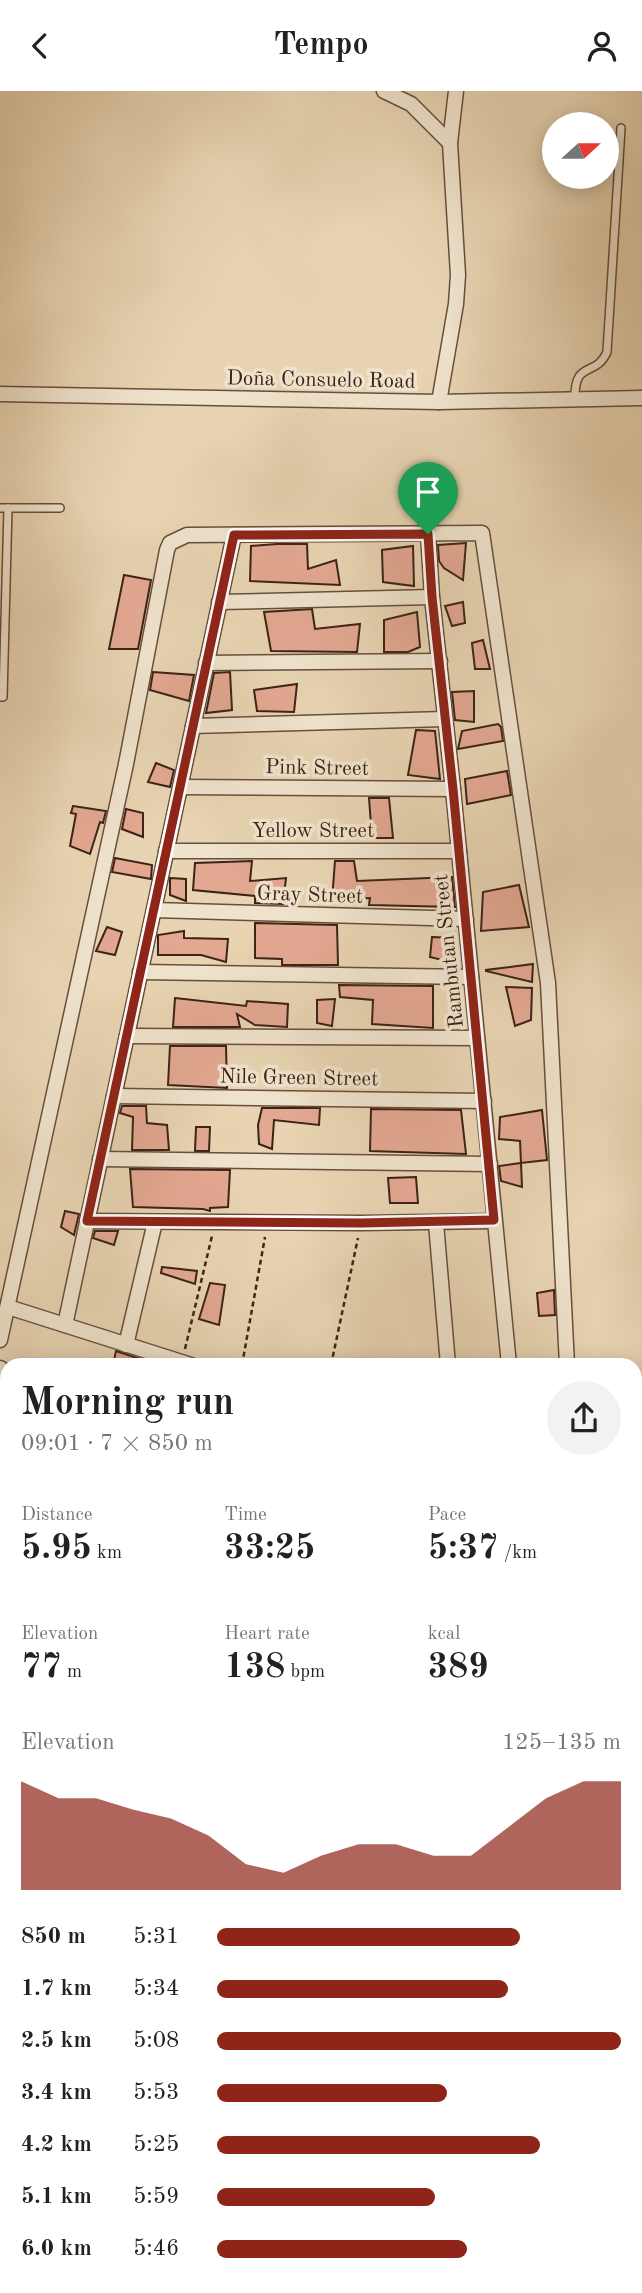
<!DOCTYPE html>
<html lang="en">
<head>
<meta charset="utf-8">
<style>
	:root { --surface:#fff; --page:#f2f2f2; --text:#222; --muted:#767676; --accent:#8f2418 }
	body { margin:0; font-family:"Old Standard TT",serif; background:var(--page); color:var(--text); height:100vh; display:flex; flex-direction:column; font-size:26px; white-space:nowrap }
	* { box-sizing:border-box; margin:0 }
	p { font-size:23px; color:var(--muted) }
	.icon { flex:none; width:38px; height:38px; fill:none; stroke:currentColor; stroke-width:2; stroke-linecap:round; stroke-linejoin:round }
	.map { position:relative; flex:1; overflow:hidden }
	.sheet { position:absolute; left:0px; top:1267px; width:642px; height:936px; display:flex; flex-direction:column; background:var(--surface); border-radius:21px 21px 0 0; box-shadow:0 4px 18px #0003 }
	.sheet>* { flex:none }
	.needle { width:46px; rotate:69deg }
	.controls { position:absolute; left:542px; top:21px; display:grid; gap:14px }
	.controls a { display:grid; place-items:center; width:77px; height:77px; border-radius:50%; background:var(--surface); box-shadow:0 4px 18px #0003; font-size:35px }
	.pin { position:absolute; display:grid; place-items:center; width:60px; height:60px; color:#fff; margin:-72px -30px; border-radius:50% 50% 50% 0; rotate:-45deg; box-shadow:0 0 7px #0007 }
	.pin .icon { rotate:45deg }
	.round { display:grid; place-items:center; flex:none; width:74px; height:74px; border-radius:37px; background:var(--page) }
	.overview { display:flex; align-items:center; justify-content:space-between; height:119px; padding:0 21px }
	h1 { font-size:38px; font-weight:600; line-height:52px }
	.figures { display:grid; grid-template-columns:repeat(3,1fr); gap:10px; height:119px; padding:7px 21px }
	.figures div { display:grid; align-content:center }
	.figures b { font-size:35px; font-weight:600 }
	.figures small { font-size:19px; font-weight:400 }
	.figures p { font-size:19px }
	.chart { height:196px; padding:14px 21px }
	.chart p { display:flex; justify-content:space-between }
	.chart svg { width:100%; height:126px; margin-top:7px; fill:var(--accent); opacity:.7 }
	ul { padding:0 21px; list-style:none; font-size:23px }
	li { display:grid; grid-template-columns:112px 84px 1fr; align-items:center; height:52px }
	li i { height:18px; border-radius:9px; background:var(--accent) }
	header { display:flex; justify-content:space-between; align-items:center; height:91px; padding:0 21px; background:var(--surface); font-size:32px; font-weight:600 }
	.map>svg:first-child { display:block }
	.building { fill:#e3a892; stroke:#3d2216; stroke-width:2 }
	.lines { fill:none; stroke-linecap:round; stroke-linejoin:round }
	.lane-casing { stroke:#684e3d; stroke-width:10 }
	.street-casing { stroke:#684e3d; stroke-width:17 }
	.path { stroke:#3d2216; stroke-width:2.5; stroke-dasharray:5 3.5; stroke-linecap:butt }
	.lane { stroke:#f0e3cd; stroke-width:7 }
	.street { stroke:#f0e3cd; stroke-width:14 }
	.route-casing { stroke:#fff; stroke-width:14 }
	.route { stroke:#8f2418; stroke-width:9 }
	.labels { text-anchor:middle; stroke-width:7; stroke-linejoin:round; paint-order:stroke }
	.street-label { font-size:21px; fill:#3d2216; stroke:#f0e3cd }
</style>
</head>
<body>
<header><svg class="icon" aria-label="back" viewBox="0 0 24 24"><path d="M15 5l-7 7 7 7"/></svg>Tempo<svg class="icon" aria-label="person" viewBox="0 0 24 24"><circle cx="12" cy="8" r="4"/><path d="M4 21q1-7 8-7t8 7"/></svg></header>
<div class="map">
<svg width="642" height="2202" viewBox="0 0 642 2202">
	<rect width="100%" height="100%" fill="#e8d4b2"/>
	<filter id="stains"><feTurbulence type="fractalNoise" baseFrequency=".00286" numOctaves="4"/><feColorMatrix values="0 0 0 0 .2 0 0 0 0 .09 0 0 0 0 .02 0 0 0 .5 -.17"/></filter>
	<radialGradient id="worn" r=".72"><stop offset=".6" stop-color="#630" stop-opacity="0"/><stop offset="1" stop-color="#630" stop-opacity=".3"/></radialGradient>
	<g class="building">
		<path d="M466,452L463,489L444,477L439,470L438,454Z"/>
		<path d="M277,453H307L308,478L336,469L340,494L250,490L251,455Z"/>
		<path d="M413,455L414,495L383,491L382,459Z"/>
		<path d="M124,484L151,489L138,558H109Z"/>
		<path d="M463,511L465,532L452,535L445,515Z"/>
		<path d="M312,518L315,538L360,533L357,561L271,560L264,521Z"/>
		<path d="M417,521L420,556L408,561H384V529Z"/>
		<path d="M483,549L490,578H475L472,552Z"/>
		<path d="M153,581L194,584L189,610L150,599Z"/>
		<path d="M230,581L232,619L206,622L214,582Z"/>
		<path d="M297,593L294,621L257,620L254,599Z"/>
		<path d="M474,600V631L455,629L452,601Z"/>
		<path d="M498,633L501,636L503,650L458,658L462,640Z"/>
		<path d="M416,639L435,640L440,688L408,684Z"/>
		<path d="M156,672L174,679L170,696L148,691Z"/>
		<path d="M507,680L511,704L467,713L465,688Z"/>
		<path d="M369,707H389L393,747H372Z"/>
		<path d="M73,715L106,720L103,732L100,731L90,763L70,755L76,723L71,722Z"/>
		<path d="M126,718L143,722V746L122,738Z"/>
		<path d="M115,767L152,774L151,788L112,781Z"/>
		<path d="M252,770L250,790L286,787L283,813L255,812V805L193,799L195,772Z"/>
		<path d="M335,770H354L357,790L452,786L455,816L369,814L370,807L332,809Z"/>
		<path d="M170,787L186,788V810L170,804Z"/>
		<path d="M519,794L529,836L481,840L483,801Z"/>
		<path d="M255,832L337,834L338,874H282V868L255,867Z"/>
		<path d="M107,836L122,841L115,864L96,860Z"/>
		<path d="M184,840V847L228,848L226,871L201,864H158V844Z"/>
		<path d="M432,846L455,847V872L430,866Z"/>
		<path d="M533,873L532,891L486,880V879Z"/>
		<path d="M339,894L433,895V937L372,933L373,909L340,906Z"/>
		<path d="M506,896L532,897L531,929L515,935Z"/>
		<path d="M175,907L246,915L247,910L288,913L287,936L255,934L237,923L240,936H173Z"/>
		<path d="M335,908L332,935L317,932V909Z"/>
		<path d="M170,955H226L227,997L168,994Z"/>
		<path d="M122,1015H146L147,1032L167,1034L169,1059H132L133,1026L120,1022Z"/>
		<path d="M262,1017H320L319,1034L274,1029L272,1058L259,1053L258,1034Z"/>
		<path d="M371,1018L461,1019L466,1063L370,1060Z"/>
		<path d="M542,1019L547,1069L521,1072L520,1050L499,1048L500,1026Z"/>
		<path d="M196,1036H210L209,1060H195Z"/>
		<path d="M521,1072L522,1096L501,1090L499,1075Z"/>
		<path d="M130,1078L230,1079L228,1116L210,1117V1120L203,1118L133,1116Z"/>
		<path d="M416,1086L418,1112H390L388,1087Z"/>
		<path d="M65,1120L79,1123L74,1144L61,1136Z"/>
		<path d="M95,1140H118L114,1154L93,1147Z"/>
		<path d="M162,1176L197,1180L195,1193L161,1182Z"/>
		<path d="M210,1192L225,1194L219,1234L199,1228Z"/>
		<path d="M554,1199L555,1224L539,1225L537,1202Z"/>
		<path d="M116,1260L152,1272V1274H113Z"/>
	</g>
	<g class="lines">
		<defs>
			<g id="lane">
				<path d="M575,308C574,268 596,287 607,261L621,37"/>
				<path d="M0,417H60"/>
				<path d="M0,606H3L8,417"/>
				<path d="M0,1669L7,1670"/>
			</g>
			<g id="street">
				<path d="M384,0L411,13L450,52"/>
				<path d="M0,303L439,311L642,307"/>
				<path d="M439,311L456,213L458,184L450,52L456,0"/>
				<path d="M428,443L432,506L453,698L509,1274"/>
				<path d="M219,511L432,506"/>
				<path d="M206,572L440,570"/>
				<path d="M193,635L445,628"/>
				<path d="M180,696L453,698"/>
				<path d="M166,760H459"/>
				<path d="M154,819L466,828"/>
				<path d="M140,881L471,886"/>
				<path d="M127,945L477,947"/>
				<path d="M114,1005L484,1010"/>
				<path d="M100,1068L490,1073"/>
				<path d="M87,1130L361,1132L494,1130"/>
				<path d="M436,1132L448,1274"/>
				<path d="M8,1216L191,1274"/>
				<path d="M65,1234L234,444"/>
				<path d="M0,1249L126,673L167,459L170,452L187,444L482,442L548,892L567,1274"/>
				<path d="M126,1254L155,1131"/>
				<path d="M0,1277L7,1282"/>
				<path d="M635,1961L642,2033"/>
				<path d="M635,2075H642"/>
				<path d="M392,2196L393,2202"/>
				<path d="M484,2196L485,2202"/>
				<path d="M568,2196L569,2202"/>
			</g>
		</defs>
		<use href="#lane" class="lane-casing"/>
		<use href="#street" class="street-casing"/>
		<g class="path">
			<path d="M185,1258L212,1145"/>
			<path d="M242,1274L265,1146"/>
			<path d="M331,1274L358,1147"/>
		</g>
		<use href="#lane" class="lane"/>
		<use href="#street" class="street"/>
	</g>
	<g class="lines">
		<defs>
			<path id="route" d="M428,443L432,506L453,698L494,1129L361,1132L87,1130L234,444Z"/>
		</defs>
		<use href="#route" class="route-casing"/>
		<use href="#route" class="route"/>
	</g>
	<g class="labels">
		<g class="street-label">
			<text transform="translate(321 288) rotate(1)" y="7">Doña Consuelo Road</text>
			<text transform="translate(317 676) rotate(1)" y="7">Pink Street</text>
			<text x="313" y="746">Yellow Street</text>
			<text transform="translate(310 803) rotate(2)" y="7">Gray Street</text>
			<text transform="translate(448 860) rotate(-96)" y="7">Rambutan Street</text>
			<text transform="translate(299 986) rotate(1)" y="7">Nile Green Street</text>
		</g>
	</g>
	<rect width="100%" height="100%" filter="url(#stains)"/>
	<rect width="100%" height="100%" fill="url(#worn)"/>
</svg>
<div class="controls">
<a><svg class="needle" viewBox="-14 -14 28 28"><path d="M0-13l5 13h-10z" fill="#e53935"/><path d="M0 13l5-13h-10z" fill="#767676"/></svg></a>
</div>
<div class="pin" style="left:428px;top:443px;background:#1e9e55"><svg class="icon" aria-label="arrive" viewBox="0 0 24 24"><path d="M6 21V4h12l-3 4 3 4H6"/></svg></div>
<section class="sheet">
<div class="overview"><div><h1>Morning run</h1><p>09:01 · 7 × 850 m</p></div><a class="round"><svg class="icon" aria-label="share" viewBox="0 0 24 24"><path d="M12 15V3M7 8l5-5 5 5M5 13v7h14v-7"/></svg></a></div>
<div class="figures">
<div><p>Distance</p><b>5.95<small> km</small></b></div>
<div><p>Time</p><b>33:25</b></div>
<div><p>Pace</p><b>5:37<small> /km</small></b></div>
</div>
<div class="figures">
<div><p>Elevation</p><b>77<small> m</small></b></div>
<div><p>Heart rate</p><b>138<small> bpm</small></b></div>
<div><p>kcal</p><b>389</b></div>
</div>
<div class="chart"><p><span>Elevation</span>125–135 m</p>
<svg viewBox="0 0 160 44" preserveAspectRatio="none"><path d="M0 44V6L10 12L20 12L30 16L40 19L50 25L60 35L70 38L80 32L90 28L100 28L110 32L120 32L130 22L140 12L150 6L160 6V44z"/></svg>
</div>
<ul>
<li><b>850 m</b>5:31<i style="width:75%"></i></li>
<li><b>1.7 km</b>5:34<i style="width:72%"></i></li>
<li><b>2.5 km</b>5:08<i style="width:100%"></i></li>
<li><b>3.4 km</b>5:53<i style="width:57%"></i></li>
<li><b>4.2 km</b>5:25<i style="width:80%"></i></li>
<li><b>5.1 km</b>5:59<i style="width:54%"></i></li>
<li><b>6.0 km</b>5:46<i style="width:62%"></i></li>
</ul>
</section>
</div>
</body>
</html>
